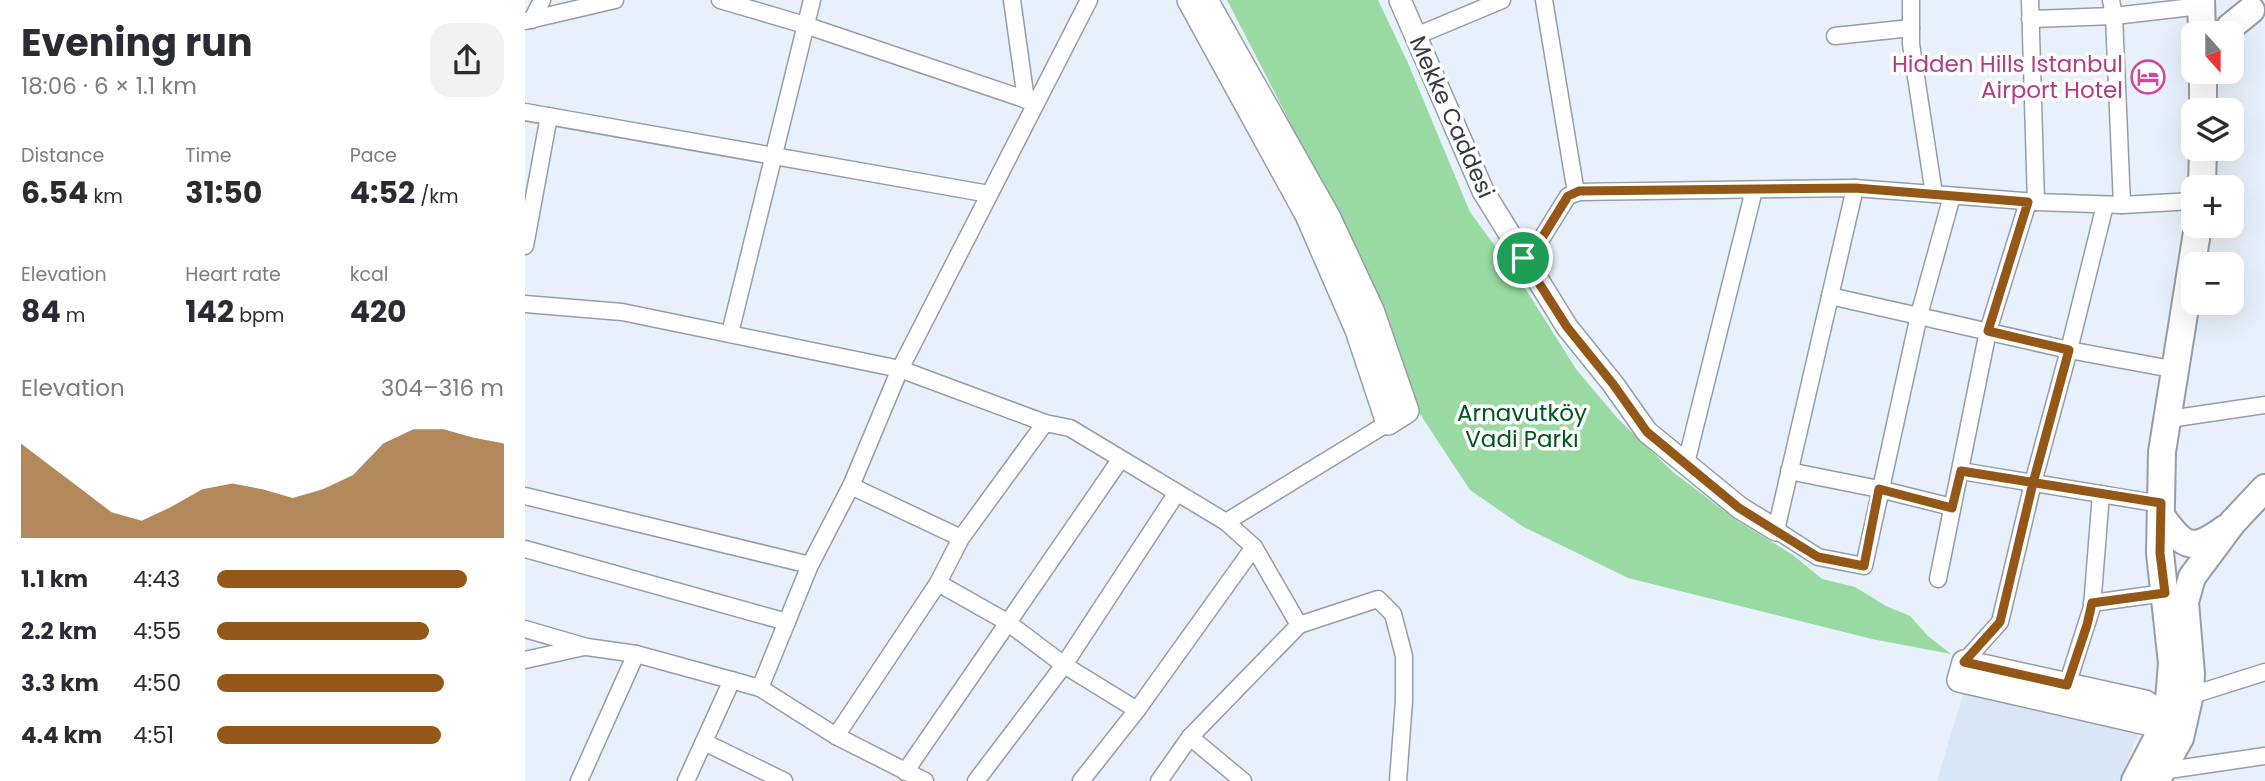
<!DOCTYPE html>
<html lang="en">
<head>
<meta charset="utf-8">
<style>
	:root { --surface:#fff; --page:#f2f2f3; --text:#2b2b33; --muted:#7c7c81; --accent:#935717 }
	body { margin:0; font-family:Poppins,sans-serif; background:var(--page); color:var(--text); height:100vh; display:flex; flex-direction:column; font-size:26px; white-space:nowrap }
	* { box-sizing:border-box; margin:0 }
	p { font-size:23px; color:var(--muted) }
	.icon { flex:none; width:38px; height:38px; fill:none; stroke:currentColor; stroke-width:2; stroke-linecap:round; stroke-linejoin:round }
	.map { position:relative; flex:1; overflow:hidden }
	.panel { display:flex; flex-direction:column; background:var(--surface); width:525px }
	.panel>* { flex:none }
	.needle { width:46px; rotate:159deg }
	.buttons { position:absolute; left:1656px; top:21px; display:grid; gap:14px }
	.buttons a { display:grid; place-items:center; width:63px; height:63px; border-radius:14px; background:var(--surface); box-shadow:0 7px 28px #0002; font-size:35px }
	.pin { position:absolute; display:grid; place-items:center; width:60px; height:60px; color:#fff; margin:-30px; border:4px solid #fff; border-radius:50%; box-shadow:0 2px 7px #0007 }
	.round { display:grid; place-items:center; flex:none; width:74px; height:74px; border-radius:21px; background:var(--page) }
	.overview { display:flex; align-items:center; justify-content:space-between; height:119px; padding:0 21px }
	h1 { font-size:38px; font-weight:700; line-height:52px }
	.stats { display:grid; grid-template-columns:repeat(3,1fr); gap:10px; height:119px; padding:7px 21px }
	.stats div { display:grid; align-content:center }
	.stats b { font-size:30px; font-weight:700 }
	.stats small { font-size:19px; font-weight:400 }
	.stats p { font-size:19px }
	.chart { height:196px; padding:14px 21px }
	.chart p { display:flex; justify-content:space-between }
	.chart svg { width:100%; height:126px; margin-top:7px; fill:var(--accent); opacity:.7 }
	ul { padding:0 21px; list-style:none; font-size:23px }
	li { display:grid; grid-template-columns:112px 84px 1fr; align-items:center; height:52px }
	li i { height:18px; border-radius:9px; background:var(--accent) }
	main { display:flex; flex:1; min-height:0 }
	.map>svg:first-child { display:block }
	.built { fill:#d9e6f6 }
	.green { fill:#98daa1 }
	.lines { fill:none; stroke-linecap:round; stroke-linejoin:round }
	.minor-casing { stroke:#959da6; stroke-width:19 }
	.tertiary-casing { stroke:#959da6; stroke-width:24 }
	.secondary-casing { stroke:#959da6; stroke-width:26 }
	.primary-casing { stroke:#959da6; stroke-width:30 }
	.minor { stroke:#fff; stroke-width:16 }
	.tertiary { stroke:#fff; stroke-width:21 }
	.secondary { stroke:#fff; stroke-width:23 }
	.primary { stroke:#fff; stroke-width:26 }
	.route-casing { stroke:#fff; stroke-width:14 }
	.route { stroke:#935717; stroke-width:9 }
	.labels { text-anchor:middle; stroke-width:7; stroke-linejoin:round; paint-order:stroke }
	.hotel-label { font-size:23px; fill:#b23c85; stroke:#fff; text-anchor:end }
	.street-label { font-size:23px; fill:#363a3e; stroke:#fff }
	.park-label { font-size:23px; fill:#00561e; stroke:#fff }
</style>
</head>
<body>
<main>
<section class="panel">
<div class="overview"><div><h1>Evening run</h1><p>18:06 · 6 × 1.1 km</p></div><a class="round"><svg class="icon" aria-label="share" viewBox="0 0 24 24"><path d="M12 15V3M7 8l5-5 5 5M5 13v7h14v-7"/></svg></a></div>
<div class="stats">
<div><p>Distance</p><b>6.54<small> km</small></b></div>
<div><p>Time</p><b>31:50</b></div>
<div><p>Pace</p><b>4:52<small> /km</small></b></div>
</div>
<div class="stats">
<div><p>Elevation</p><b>84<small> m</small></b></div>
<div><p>Heart rate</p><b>142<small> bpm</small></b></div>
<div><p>kcal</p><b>420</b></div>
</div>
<div class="chart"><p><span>Elevation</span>304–316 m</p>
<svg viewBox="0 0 160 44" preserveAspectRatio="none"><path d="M0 44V11L10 19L20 27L30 35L40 38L50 33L60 27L70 25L80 27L90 30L100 27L110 22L120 11L130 6L140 6L150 9L160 11V44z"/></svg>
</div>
<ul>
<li><b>1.1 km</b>4:43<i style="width:87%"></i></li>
<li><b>2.2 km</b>4:55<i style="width:74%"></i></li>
<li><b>3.3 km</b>4:50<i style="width:79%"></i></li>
<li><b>4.4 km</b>4:51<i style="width:78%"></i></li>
</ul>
</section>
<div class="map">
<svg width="1740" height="781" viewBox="0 0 1740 781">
	<rect width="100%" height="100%" fill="#e8f1fb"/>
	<path class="built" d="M1439,691L1613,735L1594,781H1412Z"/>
	<path class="green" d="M702,0H853L883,63L945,212L993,277L1051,369L1093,419L1148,472L1214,522L1268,555L1297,579L1330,587L1361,606L1385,616L1403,636L1426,654L1347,639L1103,578L997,526L945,490L893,411L880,369L838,264Z"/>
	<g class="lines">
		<defs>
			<g id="minor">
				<path d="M195,0L280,25L511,103"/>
				<path d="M487,0L501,100"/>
				<path d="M1019,0L1051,193"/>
				<path d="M1386,0V44L1409,194"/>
				<path d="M1505,0L1511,202"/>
				<path d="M1586,0L1589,16L1597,205"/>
				<path d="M1505,19L1589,16L1676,6"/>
				<path d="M7,20L17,0"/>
				<path d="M0,21L90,0"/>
				<path d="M891,36L977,0"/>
				<path d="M1310,36L1386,28"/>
				<path d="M0,112L464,194"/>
				<path d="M1330,188L1251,530L1293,557L1339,566L1394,315L1427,196"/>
				<path d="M0,246L24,116"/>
				<path d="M998,258L1015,241L1043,196L1054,192L1330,188L1511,202L1597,205L1668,201"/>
				<path d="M1305,296L1544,350L1652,370"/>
				<path d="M0,304L97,312L375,369L520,423L545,428L701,522L729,547L774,625L665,737L634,781"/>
				<path d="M205,333L287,0"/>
				<path d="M1644,419L1740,405"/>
				<path d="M1161,463L1229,190"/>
				<path d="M1264,471L1354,489L1427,507"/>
				<path d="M1436,471L1636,504"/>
				<path d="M326,486L436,538"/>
				<path d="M0,496L285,565"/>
				<path d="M701,522L863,423"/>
				<path d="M0,549L262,622"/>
				<path d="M1413,579L1463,331L1503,202"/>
				<path d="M413,583L482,622L539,665L612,710"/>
				<path d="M1567,603L1640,593"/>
				<path d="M774,625L853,599L868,614L879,656V701L873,781"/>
				<path d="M0,629L62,647L111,654L235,688L311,736L400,781"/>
				<path d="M0,660L59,647"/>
				<path d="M1439,662L1475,622L1508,483L1544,350L1580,205"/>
				<path d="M1542,685L1567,607L1576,494"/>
				<path d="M235,688L285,565L326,486L375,369L564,0"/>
				<path d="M1664,696L1740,672"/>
				<path d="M311,736L413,583L436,538L520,423"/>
				<path d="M665,737L718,781"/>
				<path d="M179,742L259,781"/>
				<path d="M1637,771L1740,756"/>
				<path d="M380,772L595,460"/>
				<path d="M54,781L111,654"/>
				<path d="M161,781L207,680"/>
				<path d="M451,781L539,665L651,494"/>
				<path d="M556,781L612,710L729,547"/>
			</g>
			<path id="tertiary" d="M875,0L958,191L1042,327L1088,384L1122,432L1215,508L1251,530"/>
			<g id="secondary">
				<path d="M664,0L782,215L832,330L863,423L882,411L847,310L804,218L681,0"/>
				<path d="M1439,662L1620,702L1640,714L1656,731L1434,680Z"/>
			</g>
			<g id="primary">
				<path d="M1676,0L1677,33"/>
				<path d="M1702,33L1705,27L1726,10"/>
				<path d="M1678,72V110"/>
				<path d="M1677,187L1678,149"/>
				<path d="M1637,517C1660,549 1668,552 1701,528"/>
				<path d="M1610,781L1636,731L1644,700L1647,663L1635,553L1637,452L1673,226"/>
				<path d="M1631,781L1655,738L1665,694L1666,674L1660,602L1667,577L1708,522L1740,488"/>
			</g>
		</defs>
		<use href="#minor" class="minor-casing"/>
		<use href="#tertiary" class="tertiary-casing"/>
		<use href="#secondary" class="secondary-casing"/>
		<use href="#primary" class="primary-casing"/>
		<use href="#minor" class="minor"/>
		<use href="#tertiary" class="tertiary"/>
		<use href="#secondary" class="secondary"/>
		<use href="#primary" class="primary"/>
	</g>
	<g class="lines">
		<defs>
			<path id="route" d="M998,258L1042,327L1088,384L1122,432L1214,508L1293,557L1339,566L1354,489L1427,508L1436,471C1503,482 1570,492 1636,503L1635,553L1640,593L1567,603L1562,625L1542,685L1439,662L1475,622L1508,483L1544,350L1463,331L1503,202L1330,188L1054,191L1043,196L1015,241L998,258"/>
		</defs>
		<use href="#route" class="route-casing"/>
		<use href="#route" class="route"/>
	</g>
	<defs>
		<symbol id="hotel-ring" viewBox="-11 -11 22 22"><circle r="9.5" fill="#fff" stroke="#d1479c" stroke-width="1.5"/><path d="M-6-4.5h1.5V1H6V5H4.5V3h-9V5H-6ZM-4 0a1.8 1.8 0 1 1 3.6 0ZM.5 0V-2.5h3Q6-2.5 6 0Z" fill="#d1479c"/></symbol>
	</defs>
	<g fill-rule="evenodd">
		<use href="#hotel-ring" x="1604" y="58" width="38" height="38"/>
	</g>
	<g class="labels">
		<g class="hotel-label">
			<text x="1598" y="72">Hidden Hills Istanbul<tspan x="1598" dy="26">Airport Hotel</tspan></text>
		</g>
		<g class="street-label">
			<text transform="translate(927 117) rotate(66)" y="8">Mekke Caddesi</text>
		</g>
		<g class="park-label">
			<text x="997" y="421">Arnavutköy<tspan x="997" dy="26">Vadi Parkı</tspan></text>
		</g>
	</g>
</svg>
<div class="buttons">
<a><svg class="needle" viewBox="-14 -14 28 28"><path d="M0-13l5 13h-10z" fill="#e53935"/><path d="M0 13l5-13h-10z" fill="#7c7c81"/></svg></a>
<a><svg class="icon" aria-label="layers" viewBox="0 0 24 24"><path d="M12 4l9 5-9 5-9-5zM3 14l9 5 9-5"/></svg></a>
<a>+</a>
<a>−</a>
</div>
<div class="pin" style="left:998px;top:258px;background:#1e9e55"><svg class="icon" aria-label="arrive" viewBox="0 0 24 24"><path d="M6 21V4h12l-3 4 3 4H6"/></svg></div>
</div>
</main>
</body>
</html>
